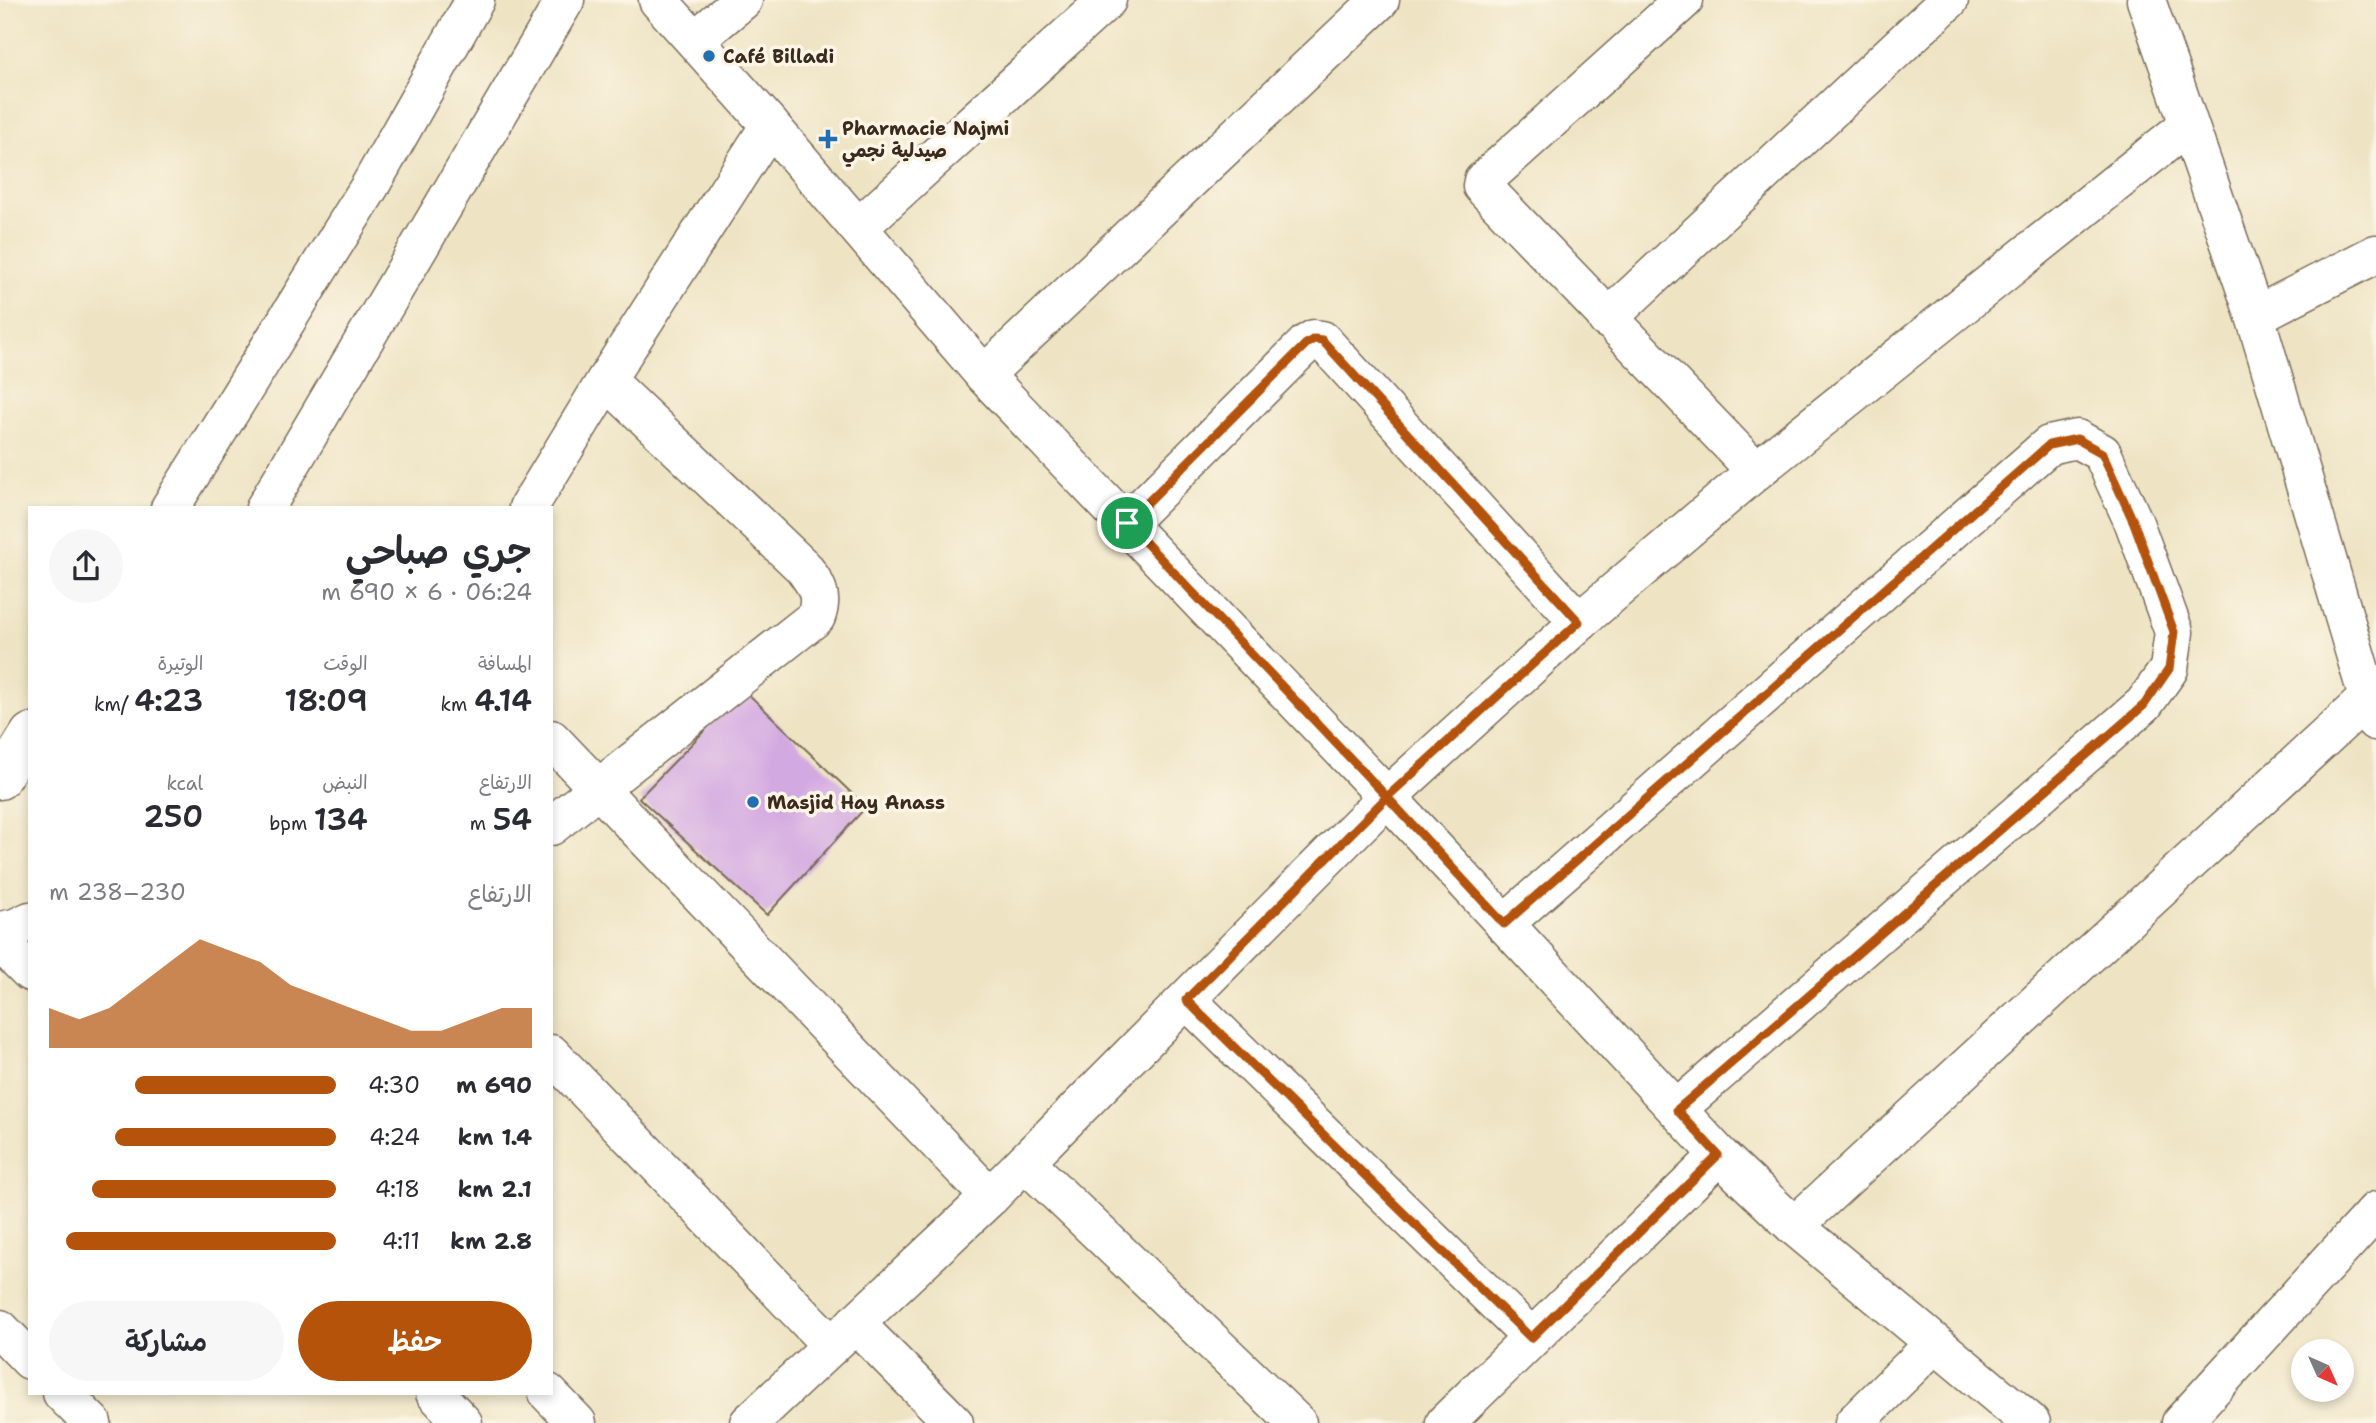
<!DOCTYPE html>
<html lang="ar">
<head>
<meta charset="utf-8">
<style>
	:root { --surface:#fff; --page:#f7f7f7; --text:#2b2b33; --muted:#7c7c81; --accent:#b45309 }
	body { margin:0; font-family:"Shantell Sans","Playpen Sans Arabic",sans-serif; background:var(--page); color:var(--text); direction:rtl; height:100vh; display:flex; flex-direction:column; font-size:26px; white-space:nowrap }
	* { box-sizing:border-box; margin:0 }
	p { font-size:23px; color:var(--muted) }
	.icon { flex:none; width:38px; height:38px; fill:none; stroke:currentColor; stroke-width:2; stroke-linecap:round; stroke-linejoin:round }
	.map { position:relative; flex:1; overflow:hidden; direction:ltr }
	.sheet { position:absolute; left:28px; top:506px; width:525px; height:889px; display:flex; flex-direction:column; background:var(--surface); border-radius:0px; box-shadow:0 4px 10px #0003; direction:rtl }
	.sheet>* { flex:none }
	.needle { width:46px; rotate:135deg }
	.tools { position:absolute; left:2291px; top:1339px; display:grid; gap:14px }
	.tools a { display:grid; place-items:center; width:63px; height:63px; border-radius:50%; background:var(--surface); box-shadow:0 4px 10px #0003; font-size:35px }
	.pin { position:absolute; display:grid; place-items:center; width:60px; height:60px; color:#fff; margin:-30px; border:4px solid #fff; border-radius:50%; box-shadow:0 2px 7px #0007 }
	.round { display:grid; place-items:center; flex:none; width:74px; height:74px; border-radius:37px; background:var(--page) }
	.head { display:flex; align-items:center; justify-content:space-between; height:119px; padding:0 21px }
	h1 { font-size:38px; font-weight:600; line-height:52px }
	.stats { display:grid; grid-template-columns:repeat(3,1fr); gap:10px; height:119px; padding:7px 21px }
	.stats div { display:grid; align-content:center }
	.stats b { font-size:30px; font-weight:600 }
	.stats small { font-size:19px; font-weight:400 }
	.stats p { font-size:19px }
	.chart { height:196px; padding:14px 21px }
	.chart p { display:flex; justify-content:space-between }
	.chart svg { width:100%; height:126px; margin-top:7px; fill:var(--accent); opacity:.7 }
	.primary-button { display:flex; gap:14px; margin-top:auto; padding:14px 21px }
	.primary-button a { flex:1; height:80px; border-radius:42px; background:var(--accent); color:#fff; font-size:28px; font-weight:600; line-height:80px; text-align:center }
	.primary-button a+a { background:var(--page); color:var(--text) }
	ul { padding:0 21px; list-style:none; font-size:23px }
	li { display:grid; grid-template-columns:112px 84px 1fr; align-items:center; height:52px }
	li i { height:18px; border-radius:9px; background:var(--accent) }
	.map>svg:first-child { display:block }
	.building { fill:#d3a9e2 }
	.lines { fill:none; stroke-linecap:round; stroke-linejoin:round }
	.minor-casing { stroke:#7a6b58; stroke-width:41 }
	.minor { stroke:#fff; stroke-width:38 }
	.route-casing { stroke:#fff; stroke-width:14 }
	.route { stroke:#b45309; stroke-width:9 }
	.poi-dot { fill:#1f6fb2; stroke:#fcf5e5; stroke-width:2.5 }
	.labels { text-anchor:middle; stroke-width:7; stroke-linejoin:round; paint-order:stroke }
	.poi-label { font-size:19px; font-weight:bold; fill:#3b2a1e; stroke:#fcf5e5; text-anchor:start }
</style>
</head>
<body>
<div class="map">
<svg width="2376" height="1423" viewBox="0 0 2376 1423">
	<rect width="100%" height="100%" fill="#fcf5e5"/>
	<filter id="ink" filterUnits="userSpaceOnUse"><feTurbulence type="fractalNoise" baseFrequency=".0143" numOctaves="2"/><feDisplacementMap in="SourceGraphic" scale="14" xChannelSelector="R" yChannelSelector="G"/><feConvolveMatrix kernelMatrix="1 2 1 2 8 2 1 2 1" color-interpolation-filters="sRGB"/></filter>
	<filter id="wash" filterUnits="userSpaceOnUse"><feTurbulence type="fractalNoise" baseFrequency=".00686" numOctaves="4" result="noise"/><feDisplacementMap in="SourceGraphic" scale="28" xChannelSelector="R" yChannelSelector="G"/><feGaussianBlur stdDeviation="1.57" result="paint"/><feColorMatrix in="noise" values="0 0 0 0 0 0 0 0 0 0 0 0 0 0 0 0 0 1.4 0 .05"/><feComposite in="paint" operator="in"/></filter>
	<g filter="url(#wash)">
		<rect width="100%" height="100%" fill="#eee4c4"/>
		<g id="blocks">
			<path class="building" d="M744,690L866,807L767,915L639,798Z"/>
		</g>
	</g>
	<g filter="url(#ink)">
		<use href="#blocks" fill-opacity="0" stroke="#7a6b58" stroke-width="2"/>
		<g class="lines">
			<defs>
				<g id="minor">
					<path d="M658,0L770,125L984,375L1387,797L1719,1155L1794,1226L2031,1423"/>
					<path d="M1684,0L1483,181L1482,186L1756,471"/>
					<path d="M2146,0L2255,316L2375,721"/>
					<path d="M695,40L743,0"/>
					<path d="M859,227L1107,0"/>
					<path d="M2255,316L2376,254"/>
					<path d="M1607,319L1949,0"/>
					<path d="M984,375L1380,0"/>
					<path d="M170,508L370,186L475,0"/>
					<path d="M265,508L565,0"/>
					<path d="M528,508L606,380L770,125"/>
					<path d="M1127,523L1306,344L1314,339L1322,340L1579,622"/>
					<path d="M551,739L990,1197"/>
					<path d="M0,780L30,733"/>
					<path d="M551,826L816,617C824,595 816,584 803,567L606,380"/>
					<path d="M1504,924L2049,445L2077,439L2102,453L2134,523L2174,632L2169,669L2144,704L1677,1109"/>
					<path d="M0,931L15,928L30,921"/>
					<path d="M0,942L30,972"/>
					<path d="M1187,1000L1531,1337"/>
					<path d="M551,1054L831,1345"/>
					<path d="M1025,1162L1297,1423"/>
					<path d="M1794,1226L2368,698"/>
					<path d="M855,1323L954,1423"/>
					<path d="M0,1329L30,1360"/>
					<path d="M62,1393L92,1423"/>
					<path d="M435,1393L463,1423"/>
					<path d="M548,1393L577,1423"/>
					<path d="M749,1423L990,1197L1387,797L1579,622L1756,471L2187,126"/>
					<path d="M1445,1423L1719,1155"/>
					<path d="M1854,1423L1934,1344"/>
					<path d="M2181,1423L2376,1211"/>
				</g>
			</defs>
			<use href="#minor" class="minor-casing"/>
			<use href="#minor" class="minor"/>
		</g>
	</g>
	<g class="lines" filter="url(#ink)">
		<defs>
			<path id="route" d="M1127,523L1387,797L1186,1000L1531,1338L1718,1155L1677,1110L2144,705L2169,669L2174,632L2134,523L2102,453L2077,439L2049,445L1504,924L1387,797L1579,622L1322,340L1314,339L1306,344L1127,523"/>
		</defs>
		<use href="#route" class="route-casing"/>
		<use href="#route" class="route"/>
	</g>
	<g class="poi-dot">
		<circle cx="709" cy="56" r="7"/>
		<path d="M824.5 128.5h7v7h7v7h-7v7h-7v-7h-7v-7h7z"/>
		<circle cx="753" cy="802" r="7"/>
	</g>
	<g class="labels">
		<g class="poi-label">
			<text x="723" y="63">Café Billadi</text>
			<text x="842" y="135">Pharmacie Najmi<tspan x="842" dy="22">صيدلية نجمي</tspan></text>
			<text x="767" y="809">Masjid Hay Anass</text>
		</g>
	</g>
</svg>
<div class="tools">
<a><svg class="needle" viewBox="-14 -14 28 28"><path d="M0-13l5 13h-10z" fill="#e53935"/><path d="M0 13l5-13h-10z" fill="#7c7c81"/></svg></a>
</div>
<div class="pin" style="left:1127px;top:523px;background:#1e9e55"><svg class="icon" aria-label="arrive" viewBox="0 0 24 24"><path d="M6 21V4h12l-3 4 3 4H6"/></svg></div>
<section class="sheet">
<div class="head"><div><h1>جري صباحي</h1><p>06:24 · 6 × 690 m</p></div><a class="round"><svg class="icon" aria-label="share" viewBox="0 0 24 24"><path d="M12 15V3M7 8l5-5 5 5M5 13v7h14v-7"/></svg></a></div>
<div class="stats">
<div><p>المسافة</p><b>4.14<small> km</small></b></div>
<div><p>الوقت</p><b>18:09</b></div>
<div><p>الوتيرة</p><b>4:23<small> /km</small></b></div>
</div>
<div class="stats">
<div><p>الارتفاع</p><b>54<small> m</small></b></div>
<div><p>النبض</p><b>134<small> bpm</small></b></div>
<div><p>kcal</p><b>250</b></div>
</div>
<div class="chart"><p><span>الارتفاع</span>230–238 m</p>
<svg viewBox="0 0 160 44" preserveAspectRatio="none"><path d="M0 44V30L10 34L20 30L30 22L40 14L50 6L60 10L70 14L80 22L90 26L100 30L110 34L120 38L130 38L140 34L150 30L160 30V44z"/></svg>
</div>
<ul>
<li><b>690 m</b>4:30<i style="width:70%"></i></li>
<li><b>1.4 km</b>4:24<i style="width:77%"></i></li>
<li><b>2.1 km</b>4:18<i style="width:85%"></i></li>
<li><b>2.8 km</b>4:11<i style="width:94%"></i></li>
</ul>
<div class="primary-button"><a>حفظ</a><a>مشاركة</a></div>
</section>
</div>
</body>
</html>
